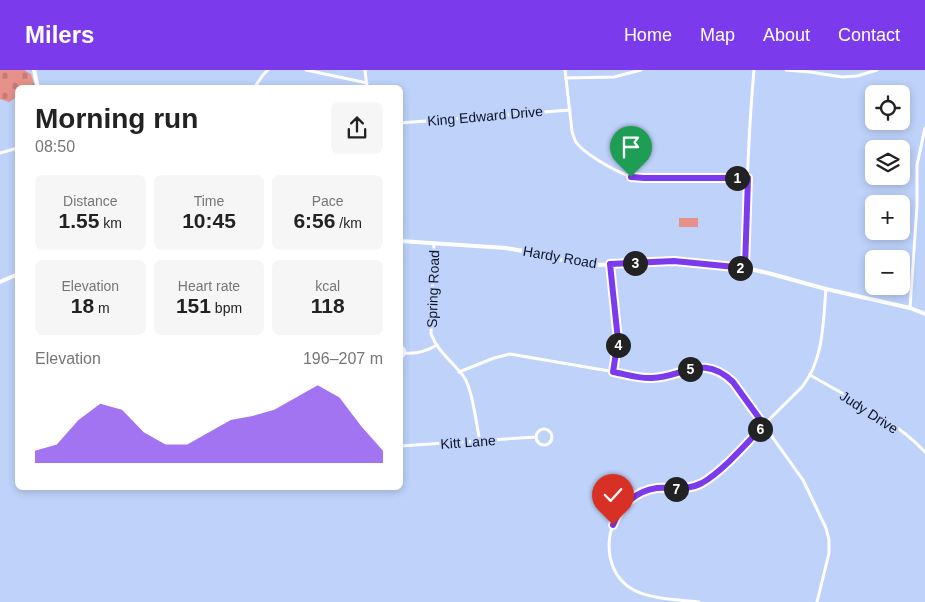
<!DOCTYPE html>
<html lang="en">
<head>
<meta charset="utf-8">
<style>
	:root { --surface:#fff; --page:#f6f6f6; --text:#222; --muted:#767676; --accent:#7c3aed }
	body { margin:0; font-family:Arial,sans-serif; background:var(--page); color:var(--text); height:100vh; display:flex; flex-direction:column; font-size:19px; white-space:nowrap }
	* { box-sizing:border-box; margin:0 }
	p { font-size:16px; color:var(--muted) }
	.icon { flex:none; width:28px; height:28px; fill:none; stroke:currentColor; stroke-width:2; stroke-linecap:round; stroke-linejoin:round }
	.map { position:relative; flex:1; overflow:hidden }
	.side { position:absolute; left:15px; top:15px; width:388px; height:405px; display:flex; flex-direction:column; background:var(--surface); border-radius:8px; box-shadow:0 2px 8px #0003 }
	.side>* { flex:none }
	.fabs { position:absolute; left:865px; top:15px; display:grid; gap:10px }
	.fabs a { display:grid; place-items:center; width:45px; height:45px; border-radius:8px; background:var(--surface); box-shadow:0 2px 8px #0003; font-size:25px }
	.pin { position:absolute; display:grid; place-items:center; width:42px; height:42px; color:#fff; margin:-51px -21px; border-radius:50% 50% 50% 0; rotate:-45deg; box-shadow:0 0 5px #0007 }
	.pin .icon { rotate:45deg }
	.km { position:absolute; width:25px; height:25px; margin:-12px; border-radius:50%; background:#222; color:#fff; font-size:14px; line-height:25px; text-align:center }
	.round { display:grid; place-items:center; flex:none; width:52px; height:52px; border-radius:8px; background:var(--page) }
	.head { display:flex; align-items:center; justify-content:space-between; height:85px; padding:0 20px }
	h1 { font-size:28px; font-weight:800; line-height:38px }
	.figures { display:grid; grid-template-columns:repeat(3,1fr); gap:8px; height:85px; padding:5px 20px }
	.figures div { display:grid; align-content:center; border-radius:8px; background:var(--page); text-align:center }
	.figures b { font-size:21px; font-weight:800 }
	.figures small { font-size:14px; font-weight:400 }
	.figures p { font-size:14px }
	.chart { height:140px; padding:10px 20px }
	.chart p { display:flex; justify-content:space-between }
	.chart svg { width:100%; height:90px; margin-top:5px; fill:var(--accent); opacity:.7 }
	header { display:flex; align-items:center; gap:30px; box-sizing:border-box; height:70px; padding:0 25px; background:var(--accent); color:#fff }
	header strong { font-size:24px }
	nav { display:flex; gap:28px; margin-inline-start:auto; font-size:18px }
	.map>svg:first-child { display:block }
	.cemetery { fill:url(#cemetery-stones) }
	.park { fill:#e7918b }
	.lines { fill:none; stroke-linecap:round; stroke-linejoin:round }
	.minor { stroke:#fff; stroke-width:3 }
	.tertiary { stroke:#fff; stroke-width:4 }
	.route-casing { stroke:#fff; stroke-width:10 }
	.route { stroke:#7c3aed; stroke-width:6 }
	.labels { text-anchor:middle; stroke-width:4.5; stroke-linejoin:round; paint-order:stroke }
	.street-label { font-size:14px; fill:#0c1426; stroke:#bed2fa }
</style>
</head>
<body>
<header>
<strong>Milers</strong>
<nav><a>Home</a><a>Map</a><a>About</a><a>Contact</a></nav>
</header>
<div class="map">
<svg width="925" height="532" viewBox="0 0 925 532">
	<defs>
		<pattern id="cemetery-stones" width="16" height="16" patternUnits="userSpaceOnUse" patternTransform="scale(1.25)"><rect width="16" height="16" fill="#e7918b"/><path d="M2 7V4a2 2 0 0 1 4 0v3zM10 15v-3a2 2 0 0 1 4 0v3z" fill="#c57c78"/></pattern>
	</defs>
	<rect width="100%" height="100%" fill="#bed2fa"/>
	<path class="cemetery" d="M0,0H24L31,4L35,17L18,18L17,27L9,32L0,29Z"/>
	<rect class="park" x="679" y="148" width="19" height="9"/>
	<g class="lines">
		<g class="minor">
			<path d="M306,0L367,13"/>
			<path d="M365,0L367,18"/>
			<path d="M565,0L572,61C573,65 574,69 576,72C583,83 612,99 624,104C630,107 637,107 643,108H748"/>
			<path d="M786,0L810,2L842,7L857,6L877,0"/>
			<path d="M566,8L614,7L641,0"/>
			<path d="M254,18L263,5L268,0"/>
			<path d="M400,53L570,40"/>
			<path d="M0,83L18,78"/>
			<path d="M434,173L431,264C437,281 454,293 464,307C473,321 476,354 480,371"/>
			<path d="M610,194L618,270L613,302"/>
			<path d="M745,198C746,132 748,66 754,0"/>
			<path d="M910,238L917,136V95L925,58"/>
			<path d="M400,275L404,279L405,283"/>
			<path d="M405,283C416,284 427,281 437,275"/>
			<path d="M400,289L403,286L405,283"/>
			<path d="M459,302L494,288L510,284L650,308C682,305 704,285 733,312L803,410L826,458L829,470V483L817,532"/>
			<path d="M810,305C848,327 895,350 925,382"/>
			<circle cx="544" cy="367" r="8"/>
			<path d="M400,376L536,367"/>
			<path d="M699,532C680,530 648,529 632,519C598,499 604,444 636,426C655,415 666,421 684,419C695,417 703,412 712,406L802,317C824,289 823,253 826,219"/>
		</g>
		<g class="tertiary">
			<path d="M34,0L38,18"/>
			<path d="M400,171L506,178L523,181L550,188L599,195L674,191L745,198L768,203L826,219L910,238L925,244"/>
			<path d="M0,212L18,204"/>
		</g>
	</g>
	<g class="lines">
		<defs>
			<path id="route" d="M613,455C620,436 635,421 657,418C673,417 687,421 702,413C723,401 747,373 764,355L733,312C702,283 684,307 652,308C639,309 625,304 613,302L618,270L610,194L674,191L745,198L748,108H644L631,107"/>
		</defs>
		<use href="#route" class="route-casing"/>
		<use href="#route" class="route"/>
	</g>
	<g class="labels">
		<g class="street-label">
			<text transform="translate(485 46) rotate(-5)" y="5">King Edward Drive</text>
			<text transform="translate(560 187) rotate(10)" y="5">Hardy Road</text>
			<text transform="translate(433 219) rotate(-88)" y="5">Spring Road</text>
			<text transform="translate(869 342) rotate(33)" y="5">Judy Drive</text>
			<text transform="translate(468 372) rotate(-4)" y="5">Kitt Lane</text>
		</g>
	</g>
</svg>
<div class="fabs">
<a><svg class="icon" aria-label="locate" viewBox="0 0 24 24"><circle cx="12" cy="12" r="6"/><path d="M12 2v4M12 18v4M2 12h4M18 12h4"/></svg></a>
<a><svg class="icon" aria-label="layers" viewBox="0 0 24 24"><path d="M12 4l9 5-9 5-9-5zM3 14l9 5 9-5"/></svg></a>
<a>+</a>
<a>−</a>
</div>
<div class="pin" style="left:631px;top:107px;background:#1e9e55"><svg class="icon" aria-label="arrive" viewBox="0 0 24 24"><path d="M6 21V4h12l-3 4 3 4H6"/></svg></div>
<div class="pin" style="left:613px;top:455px;background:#d93025"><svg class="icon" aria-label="check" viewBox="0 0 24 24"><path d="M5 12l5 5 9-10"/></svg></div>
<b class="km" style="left:737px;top:108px">1</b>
<b class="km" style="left:740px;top:198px">2</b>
<b class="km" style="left:635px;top:193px">3</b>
<b class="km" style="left:618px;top:275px">4</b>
<b class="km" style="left:690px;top:299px">5</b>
<b class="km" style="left:760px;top:359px">6</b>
<b class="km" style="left:676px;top:419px">7</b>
<section class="side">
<div class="head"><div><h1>Morning run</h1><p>08:50</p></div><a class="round"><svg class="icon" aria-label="share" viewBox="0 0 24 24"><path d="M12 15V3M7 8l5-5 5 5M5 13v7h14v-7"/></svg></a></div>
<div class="figures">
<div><p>Distance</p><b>1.55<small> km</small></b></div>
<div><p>Time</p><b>10:45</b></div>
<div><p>Pace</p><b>6:56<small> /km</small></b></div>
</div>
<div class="figures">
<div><p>Elevation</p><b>18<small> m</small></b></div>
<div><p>Heart rate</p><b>151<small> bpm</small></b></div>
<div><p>kcal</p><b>118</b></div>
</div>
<div class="chart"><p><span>Elevation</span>196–207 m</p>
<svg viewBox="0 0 160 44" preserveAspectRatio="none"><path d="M0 44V38L10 35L20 23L30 15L40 18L50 29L60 35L70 35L80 29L90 23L100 21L110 18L120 12L130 6L140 12L150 26L160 38V44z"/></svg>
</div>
</section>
</div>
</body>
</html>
